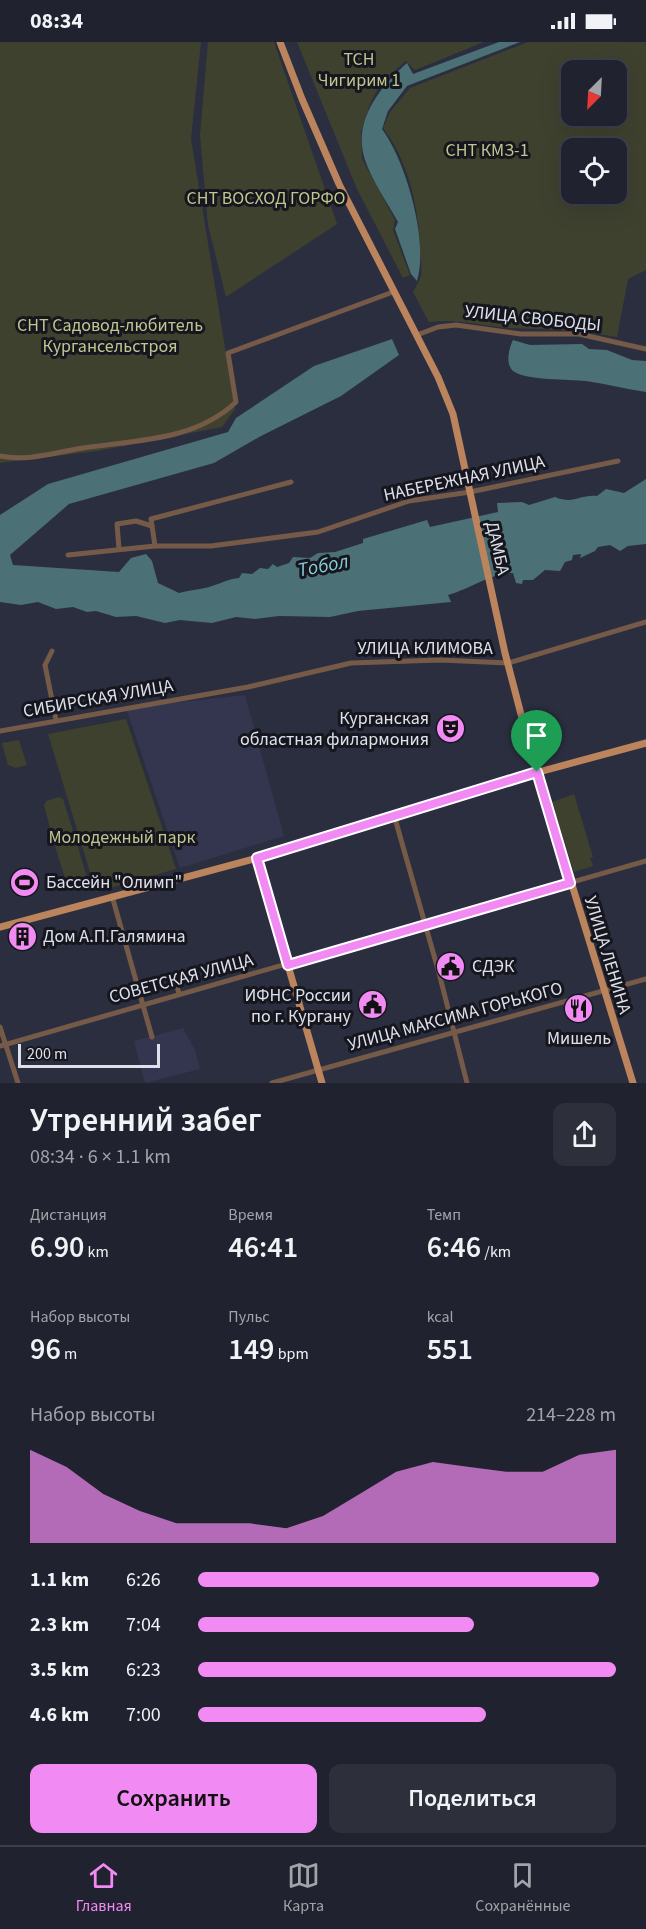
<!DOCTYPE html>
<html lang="ru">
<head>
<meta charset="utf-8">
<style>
	:root { --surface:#20222f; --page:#2d2f3b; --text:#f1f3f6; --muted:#a2a4aa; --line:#3d3f4b; --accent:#f28af3 }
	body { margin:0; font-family:"Source Sans 3",sans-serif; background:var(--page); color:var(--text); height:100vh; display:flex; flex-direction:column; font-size:22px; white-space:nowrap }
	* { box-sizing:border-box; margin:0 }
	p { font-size:20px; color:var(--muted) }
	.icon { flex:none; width:33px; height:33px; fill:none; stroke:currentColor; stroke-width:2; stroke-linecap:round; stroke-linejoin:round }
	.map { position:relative; height:1041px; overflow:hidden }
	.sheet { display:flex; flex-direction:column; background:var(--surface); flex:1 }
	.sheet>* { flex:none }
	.needle { width:39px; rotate:204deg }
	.controls { position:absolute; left:561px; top:18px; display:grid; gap:12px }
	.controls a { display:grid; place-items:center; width:66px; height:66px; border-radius:12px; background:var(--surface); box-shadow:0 6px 24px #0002,0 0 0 2px var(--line); font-size:30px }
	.scale { position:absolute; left:18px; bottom:15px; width:142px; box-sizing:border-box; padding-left:6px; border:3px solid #dee0eb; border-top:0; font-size:16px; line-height:21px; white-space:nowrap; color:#dee0eb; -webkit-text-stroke:4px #15161e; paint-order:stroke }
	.pin { position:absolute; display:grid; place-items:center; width:51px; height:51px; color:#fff; margin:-62px -26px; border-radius:50% 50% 50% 0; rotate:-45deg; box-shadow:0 0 6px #0007 }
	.pin .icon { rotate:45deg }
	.round { display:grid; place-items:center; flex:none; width:63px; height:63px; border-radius:12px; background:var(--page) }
	.overview { display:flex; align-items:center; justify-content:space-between; height:102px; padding:0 30px }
	h1 { font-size:33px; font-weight:600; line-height:45px }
	.figures { display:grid; grid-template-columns:repeat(3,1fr); gap:9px; height:102px; padding:6px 30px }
	.figures div { display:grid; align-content:center }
	.figures b { font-size:30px; font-weight:600 }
	.figures small { font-size:16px; font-weight:400 }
	.figures p { font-size:16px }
	.chart { height:168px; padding:12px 30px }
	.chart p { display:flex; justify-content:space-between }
	.chart svg { width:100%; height:108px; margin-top:6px; fill:var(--accent); opacity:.7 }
	.action { display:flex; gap:12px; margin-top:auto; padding:12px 30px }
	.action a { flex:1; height:69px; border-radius:12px; background:var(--accent); color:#111; font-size:24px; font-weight:600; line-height:69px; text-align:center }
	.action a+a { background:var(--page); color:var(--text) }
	ul { padding:0 30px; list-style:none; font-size:20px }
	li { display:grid; grid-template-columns:96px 72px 1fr; align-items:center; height:45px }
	li i { height:15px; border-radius:8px; background:var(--accent) }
	.status { display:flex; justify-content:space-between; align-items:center; height:42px; padding:0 30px; background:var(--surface); direction:ltr }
	.status svg { height:16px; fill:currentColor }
	.menu { display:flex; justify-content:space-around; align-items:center; height:84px; border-top:2px solid var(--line); background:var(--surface); font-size:16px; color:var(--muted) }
	.menu a { display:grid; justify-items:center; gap:3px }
	.menu .current { color:var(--accent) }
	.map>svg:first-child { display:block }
	.built { fill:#33364e }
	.green { fill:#3f412f; fill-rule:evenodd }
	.water { fill:#4b7076 }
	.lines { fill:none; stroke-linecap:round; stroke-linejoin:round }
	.minor { stroke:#765a48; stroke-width:5 }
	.major { stroke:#bb845c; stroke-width:7 }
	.route-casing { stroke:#fff; stroke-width:12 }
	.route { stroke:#f28af3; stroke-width:8 }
	.labels { text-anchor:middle; stroke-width:6; stroke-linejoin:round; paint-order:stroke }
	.park-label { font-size:18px; fill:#c1c58e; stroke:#15161e }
	.street-label { font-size:18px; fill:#dee0eb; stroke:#15161e }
	.poi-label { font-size:18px; fill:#dee0eb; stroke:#15161e; text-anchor:start }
	.water-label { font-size:20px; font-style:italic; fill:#86cdd8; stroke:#15161e }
</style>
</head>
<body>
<div class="status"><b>08:34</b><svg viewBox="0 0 49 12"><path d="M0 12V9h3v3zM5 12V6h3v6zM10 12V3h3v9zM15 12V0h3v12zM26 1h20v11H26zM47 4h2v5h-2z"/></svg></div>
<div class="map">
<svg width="646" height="1041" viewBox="0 0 646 1041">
	<rect width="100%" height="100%" fill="#2b2e3f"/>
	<g class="built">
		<path d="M245,653L284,794L180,826L126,666Z"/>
		<path d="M183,986L195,1008L200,1027L145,1041L134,999Z"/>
	</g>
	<g class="green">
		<path d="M0,0H201L191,97L235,367L222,385L97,409L0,421Z"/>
		<path d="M208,0H274L337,182L226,255L208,183L200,93Z"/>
		<path d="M297,0H484L415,28L406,19L381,40L370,62L361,90L362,117L395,178L393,188L410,233L403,236L357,147Z"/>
		<path d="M528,0H646V228L628,237L617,295C580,288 545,287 509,286C481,284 457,276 429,280L413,250C416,245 420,238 421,233C422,226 421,217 420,209C419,166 409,120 383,86L390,70L410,46ZM616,28V74H572V28ZM616,106V152H572V106Z"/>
		<path d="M126,677L176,827L96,850L48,692Z"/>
		<path d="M19,698L27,723L16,726L8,723L2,701Z"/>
		<path d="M574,752L593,815L590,816L593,824L574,830L552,760Z"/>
		<path d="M59,755L63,757L74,792L72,795L57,799L53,797L44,763L46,759Z"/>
		<path d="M76,798L89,843L69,849L55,804Z"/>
	</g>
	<g class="water">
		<path d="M499,0H520L407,44L388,69L382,87C406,119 429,200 417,239L411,232L395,187L398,180C387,160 372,139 365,118C352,79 380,45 407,21L413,32Z"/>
		<path d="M392,297L399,313L341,354L261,394L214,421L69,462L10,513L13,523L119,530L131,516L146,512L152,519L158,541L179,551C190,548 204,547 212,544C222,541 228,537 239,536L242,531L252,532L260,526L268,527L273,522L277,525L289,521L293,515L310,516L318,511L335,510L363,501V497L427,478L430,485L498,470L497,461L522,460L529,463L555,455C574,463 580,452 597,454L606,447L624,451L646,437V502L628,504L620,509L610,503L598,505L595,509L580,516L581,512L573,513L572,518L565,520L560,529L545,528L533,538H523L522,542L516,541L513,531C491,531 471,547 448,553L451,560L358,569L330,575L279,574L255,577L236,575L212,581L180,578L165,581L136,574L116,575L96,569L87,570L73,565L56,567L38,560L21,563L0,560V473L48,442L228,390L236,376L314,324Z"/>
		<path d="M513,298L530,303L582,302L589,307L607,308L632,318L646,319V350C626,347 606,342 586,339C568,337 527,339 513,329C505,322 509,306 513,298Z"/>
	</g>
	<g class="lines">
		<g class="minor">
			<path d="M417,293L438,285L456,283L521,292H579L646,307"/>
			<path d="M0,414C26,420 57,410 83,406C136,398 195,399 236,360L228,311L393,250"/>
			<path d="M155,504L151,477L291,440"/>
			<path d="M119,507L117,482L136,479L152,484"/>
			<path d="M68,513L155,504H211L318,490L409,459L470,450L618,419"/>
			<path d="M52,609L45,623L56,678"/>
			<path d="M0,689L248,645L351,621L440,618L508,621L646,580"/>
			<path d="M394,773L439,931L467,1041"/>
			<path d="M112,854L152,995"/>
			<path d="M179,952L174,932L181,930"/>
			<path d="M0,985L18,1041"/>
			<path d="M0,1004L646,819"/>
			<path d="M272,1041L646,937"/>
		</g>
		<g class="major">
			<path d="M280,0L302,57L339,142L438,335L453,372L505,611L529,703L633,1041"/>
			<path d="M257,816L322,1041"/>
			<path d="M0,885L257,816L498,741L646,701"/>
		</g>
	</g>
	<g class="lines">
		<defs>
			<path id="route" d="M537,730L570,841L288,923L257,816Z"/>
		</defs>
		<use href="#route" class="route-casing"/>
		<use href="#route" class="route"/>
	</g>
	<defs>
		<symbol id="theatre-disc" viewBox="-11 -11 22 22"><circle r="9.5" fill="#f28af3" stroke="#15161e"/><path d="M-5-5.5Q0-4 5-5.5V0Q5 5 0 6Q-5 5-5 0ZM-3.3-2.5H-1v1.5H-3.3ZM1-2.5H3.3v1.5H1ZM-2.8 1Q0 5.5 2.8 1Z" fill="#111"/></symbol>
		<symbol id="stadium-disc" viewBox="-11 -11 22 22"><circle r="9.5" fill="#f28af3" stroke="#15161e"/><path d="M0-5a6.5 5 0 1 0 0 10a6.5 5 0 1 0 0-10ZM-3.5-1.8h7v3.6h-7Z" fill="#111"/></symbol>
		<symbol id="building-disc" viewBox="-11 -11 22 22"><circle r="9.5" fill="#f28af3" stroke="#15161e"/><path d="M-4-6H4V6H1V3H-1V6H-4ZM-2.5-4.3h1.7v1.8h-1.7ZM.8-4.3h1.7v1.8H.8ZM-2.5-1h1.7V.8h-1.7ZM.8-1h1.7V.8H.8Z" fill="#111"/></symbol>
		<symbol id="civic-disc" viewBox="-11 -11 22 22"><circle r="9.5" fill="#f28af3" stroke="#15161e"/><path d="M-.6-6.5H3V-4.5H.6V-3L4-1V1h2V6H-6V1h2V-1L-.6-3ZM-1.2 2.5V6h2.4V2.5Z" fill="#111"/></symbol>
		<symbol id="restaurant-disc" viewBox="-11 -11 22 22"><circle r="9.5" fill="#f28af3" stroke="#15161e"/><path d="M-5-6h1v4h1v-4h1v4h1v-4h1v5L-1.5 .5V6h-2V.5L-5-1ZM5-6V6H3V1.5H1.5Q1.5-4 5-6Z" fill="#111"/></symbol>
	</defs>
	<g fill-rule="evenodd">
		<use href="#theatre-disc" x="434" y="670" width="33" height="33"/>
		<use href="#stadium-disc" x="8" y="824" width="33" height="33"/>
		<use href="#building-disc" x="6" y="878" width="33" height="33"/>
		<use href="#civic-disc" x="434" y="908" width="33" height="33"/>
		<use href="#civic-disc" x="356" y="946" width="33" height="33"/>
		<use href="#restaurant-disc" x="562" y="950" width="33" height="33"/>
	</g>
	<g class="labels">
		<g class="park-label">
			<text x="359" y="23">ТСН<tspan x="359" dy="21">Чигирим 1</tspan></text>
			<text x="487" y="114">СНТ КМЗ-1</text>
			<text x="266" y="162">СНТ ВОСХОД ГОРФО</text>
			<text x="110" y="289">СНТ Садовод-любитель<tspan x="110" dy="21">Кургансельстроя</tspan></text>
			<text x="122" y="801">Молодежный парк</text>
		</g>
		<g class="street-label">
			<text transform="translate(533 276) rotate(6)" y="6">УЛИЦА СВОБОДЫ</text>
			<text transform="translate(464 436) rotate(-12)" y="6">НАБЕРЕЖНАЯ УЛИЦА</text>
			<text transform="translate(498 506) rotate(77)" y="6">ДАМБА</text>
			<text x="425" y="612">УЛИЦА КЛИМОВА</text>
			<text transform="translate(98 656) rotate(-10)" y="6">СИБИРСКАЯ УЛИЦА</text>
			<text transform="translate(608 913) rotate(73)" y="6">УЛИЦА ЛЕНИНА</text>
			<text transform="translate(181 936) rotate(-15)" y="6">СОВЕТСКАЯ УЛИЦА</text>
			<text transform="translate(455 974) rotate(-15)" y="6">УЛИЦА МАКСИМА ГОРЬКОГО</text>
		</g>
		<g class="poi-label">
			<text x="429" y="682" text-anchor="end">Курганская<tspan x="429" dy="21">областная филармония</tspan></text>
			<text x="46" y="846">Бассейн "Олимп"</text>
			<text x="43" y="900">Дом А.П.Галямина</text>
			<text x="472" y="930">СДЭК</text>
			<text x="351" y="959" text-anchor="end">ИФНС России<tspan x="351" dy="21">по г. Кургану</tspan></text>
			<text x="579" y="1002" text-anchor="middle">Мишель</text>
		</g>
		<g class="water-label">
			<text transform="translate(323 523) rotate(-11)" y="7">Тобол</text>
		</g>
	</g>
</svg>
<div class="controls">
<a><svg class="needle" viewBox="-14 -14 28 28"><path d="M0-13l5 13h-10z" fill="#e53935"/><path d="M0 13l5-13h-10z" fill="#a2a4aa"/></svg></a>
<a><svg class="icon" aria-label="locate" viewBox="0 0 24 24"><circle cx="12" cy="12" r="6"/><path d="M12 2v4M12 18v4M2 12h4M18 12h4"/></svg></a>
</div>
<div class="scale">200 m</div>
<div class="pin" style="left:537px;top:730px;background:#1e9e55"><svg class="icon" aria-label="arrive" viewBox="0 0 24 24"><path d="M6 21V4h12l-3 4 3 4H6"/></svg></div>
</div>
<section class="sheet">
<div class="overview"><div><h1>Утренний забег</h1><p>08:34 · 6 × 1.1 km</p></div><a class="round"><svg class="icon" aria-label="share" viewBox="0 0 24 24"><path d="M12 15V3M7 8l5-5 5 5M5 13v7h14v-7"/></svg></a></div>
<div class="figures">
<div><p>Дистанция</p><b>6.90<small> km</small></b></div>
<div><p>Время</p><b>46:41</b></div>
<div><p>Темп</p><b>6:46<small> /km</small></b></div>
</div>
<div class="figures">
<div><p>Набор высоты</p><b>96<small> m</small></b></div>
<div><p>Пульс</p><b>149<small> bpm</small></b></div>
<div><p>kcal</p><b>551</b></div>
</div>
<div class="chart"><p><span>Набор высоты</span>214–228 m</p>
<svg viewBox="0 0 160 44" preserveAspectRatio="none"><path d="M0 44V6L10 13L20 24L30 31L40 36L50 36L60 36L70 38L80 33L90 24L100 15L110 11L120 13L130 15L140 15L150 8L160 6V44z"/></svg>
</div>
<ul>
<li><b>1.1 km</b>6:26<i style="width:96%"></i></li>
<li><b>2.3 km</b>7:04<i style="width:66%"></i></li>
<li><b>3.5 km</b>6:23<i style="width:100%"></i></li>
<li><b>4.6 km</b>7:00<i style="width:69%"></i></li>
</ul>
<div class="action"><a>Сохранить</a><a>Поделиться</a></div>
</section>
<nav class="menu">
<a class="current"><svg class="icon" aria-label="home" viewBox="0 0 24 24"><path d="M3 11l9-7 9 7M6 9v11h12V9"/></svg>Главная</a>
<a><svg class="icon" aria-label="map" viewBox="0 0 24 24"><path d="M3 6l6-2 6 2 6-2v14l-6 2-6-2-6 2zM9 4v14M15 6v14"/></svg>Карта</a>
<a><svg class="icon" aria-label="saved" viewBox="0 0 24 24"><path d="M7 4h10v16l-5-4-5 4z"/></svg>Сохранённые</a>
</nav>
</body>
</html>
